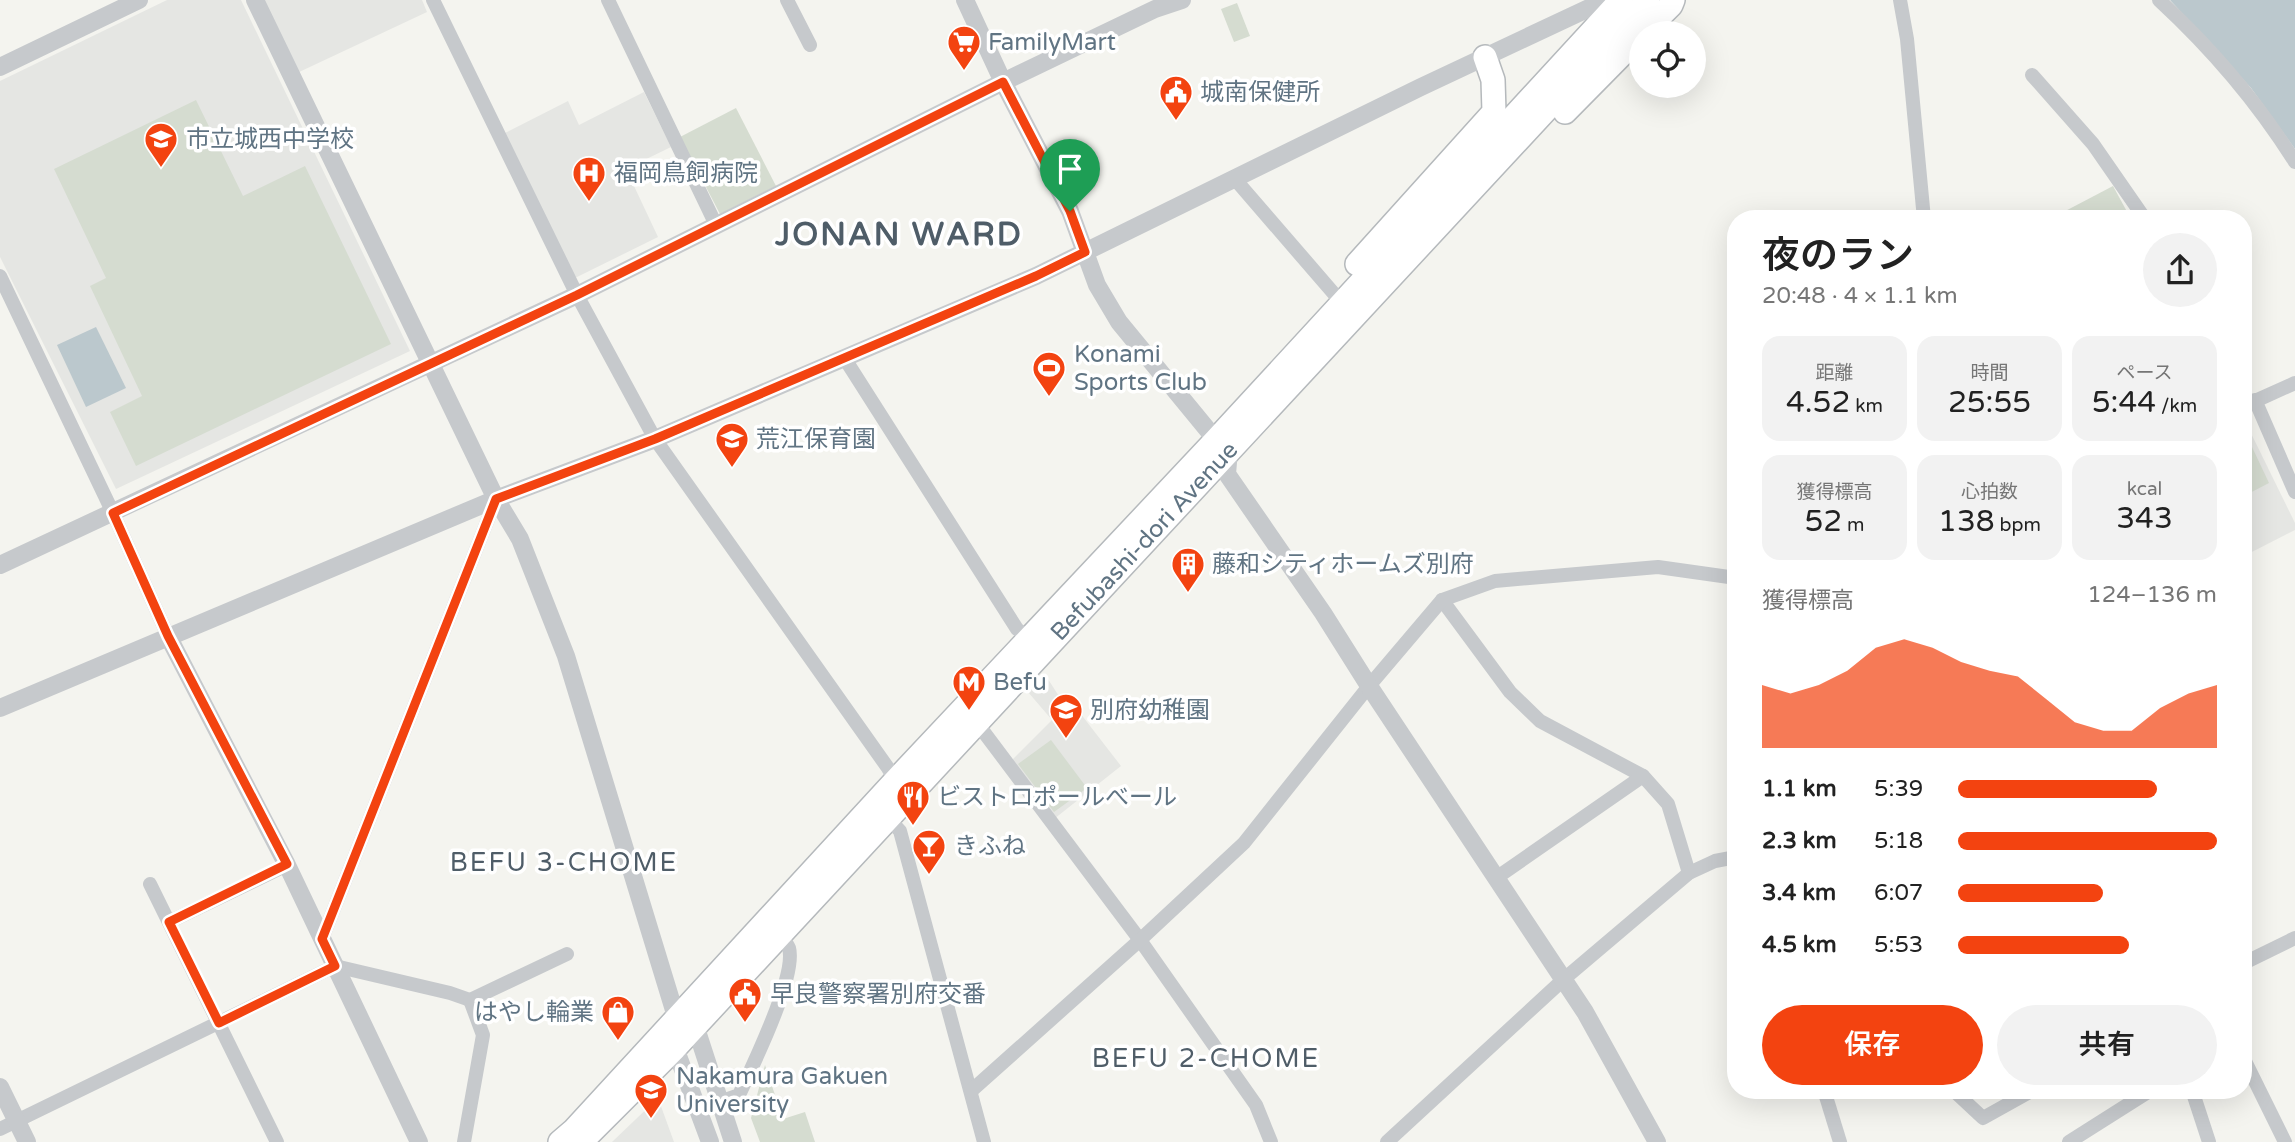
<!DOCTYPE html>
<html lang="ja">
<head>
<meta charset="utf-8">
<style>
	:root { --surface:#fff; --page:#f2f2f2; --text:#222; --muted:#767676; --accent:#f34310 }
	body { margin:0; font-family:"Varela Round","Noto Sans JP",sans-serif; background:var(--page); color:var(--text); height:100vh; display:flex; flex-direction:column; font-size:26px; white-space:nowrap }
	* { box-sizing:border-box; margin:0 }
	p { font-size:23px; color:var(--muted) }
	.icon { flex:none; width:38px; height:38px; fill:none; stroke:currentColor; stroke-width:2; stroke-linecap:round; stroke-linejoin:round }
	.map { position:relative; flex:1; overflow:hidden }
	.drawer { position:absolute; left:1727px; top:210px; width:525px; height:889px; display:flex; flex-direction:column; background:var(--surface); border-radius:28px; box-shadow:0 7px 28px #0002 }
	.drawer>* { flex:none }
	.tools { position:absolute; left:1629px; top:21px; display:grid; gap:14px }
	.tools a { display:grid; place-items:center; width:77px; height:77px; border-radius:50%; background:var(--surface); box-shadow:0 7px 28px #0002; font-size:35px }
	.pin { position:absolute; display:grid; place-items:center; width:60px; height:60px; color:#fff; margin:-72px -30px; border-radius:50% 50% 50% 0; rotate:-45deg; box-shadow:0 0 7px #0007 }
	.pin .icon { rotate:45deg }
	.round { display:grid; place-items:center; flex:none; width:74px; height:74px; border-radius:37px; background:var(--page) }
	.summary { display:flex; align-items:center; justify-content:space-between; height:119px; padding:0 35px }
	h1 { font-size:38px; font-weight:600; line-height:52px }
	.stats { display:grid; grid-template-columns:repeat(3,1fr); gap:10px; height:119px; padding:7px 35px }
	.stats div { display:grid; align-content:center; border-radius:18px; background:var(--page); text-align:center }
	.stats b { font-size:30px; font-weight:600 }
	.stats small { font-size:19px; font-weight:400 }
	.stats p { font-size:19px }
	.chart { height:196px; padding:14px 35px }
	.chart p { display:flex; justify-content:space-between }
	.chart svg { width:100%; height:126px; margin-top:7px; fill:var(--accent); opacity:.7 }
	.primary-button { display:flex; gap:14px; margin-top:auto; padding:14px 35px }
	.primary-button a { flex:1; height:80px; border-radius:42px; background:var(--accent); color:#fff; font-size:28px; font-weight:600; line-height:80px; text-align:center }
	.primary-button a+a { background:var(--page); color:var(--text) }
	ul { padding:0 35px; list-style:none; font-size:23px }
	li { display:grid; grid-template-columns:112px 84px 1fr; align-items:center; height:52px }
	li i { height:18px; border-radius:9px; background:var(--accent) }
	.map>svg:first-child { display:block }
	.built { fill:#e5e6e3 }
	.green { fill:#d5dcd0 }
	.water { fill:#bbc8cd }
	.lines { fill:none; stroke-linecap:round; stroke-linejoin:round }
	.trunk-casing { stroke:#b5b9bc; stroke-width:26 }
	.minor { stroke:#c6c9cc; stroke-width:14 }
	.tertiary { stroke:#c6c9cc; stroke-width:18 }
	.trunk { stroke:#fff; stroke-width:23 }
	.route-casing { stroke:#fff; stroke-width:14 }
	.route { stroke:#f34310; stroke-width:9 }
	.labels { text-anchor:middle; stroke-width:7; stroke-linejoin:round; paint-order:stroke }
	.poi-label { font-size:24px; fill:#607483; stroke:#fff; text-anchor:start }
	.street-label { font-size:24px; fill:#607483; stroke:#fff }
	.neighbourhood-label { font-size:26px; letter-spacing:2px; fill:#4f5d68; stroke:#fff }
	.district-label { font-size:32px; font-weight:bold; letter-spacing:2px; fill:#4f5d68; stroke:#fff }
</style>
</head>
<body>
<div class="map">
<svg width="2295" height="1142" viewBox="0 0 2295 1142">
	<rect width="100%" height="100%" fill="#f4f4ef"/>
	<g class="built">
		<path d="M167,0H241L410,351L116,489L0,257V81Z"/>
		<path d="M262,0H422L427,12L297,73Z"/>
		<path d="M644,92L671,147L626,169L658,237L575,278L501,135L568,101L579,125Z"/>
		<path d="M2244,419L2295,523V530L2244,556Z"/>
		<path d="M1046,676L1064,704L1070,700L1121,766L1054,819L1012,760L1052,720L1028,692Z"/>
		<path d="M658,1098L674,1142H612Z"/>
	</g>
	<g class="green">
		<path d="M1237,3L1250,36L1234,42L1221,9Z"/>
		<path d="M196,100L243,196L305,166L391,344L136,466L110,412L142,396L90,286L106,278L54,169Z"/>
		<path d="M736,108L776,186L720,214L680,137Z"/>
		<path d="M2113,186L2131,219H2053L2052,218Z"/>
		<path d="M2244,430L2269,483L2244,496Z"/>
		<path d="M1051,740L1087,788L1054,812L1018,764Z"/>
		<path d="M765,1065L783,1119L805,1112L815,1142H760L751,1118Z"/>
	</g>
	<g class="water">
		<path d="M2170,0H2295V149L2251,88Z"/>
		<path d="M96,327L126,388L86,407L57,345Z"/>
	</g>
	<g class="lines">
		<defs>
			<g id="trunk">
				<path d="M1643,33L1671,5L1673,0"/>
				<path d="M1565,112L1642,34"/>
				<path d="M1357,264L1494,112L1493,80L1485,57"/>
				<path d="M560,1142L574,1130L896,780L1216,440L1621,0"/>
				<path d="M581,1142L675,1048L1648,0"/>
			</g>
		</defs>
		<use href="#trunk" class="trunk-casing"/>
		<g class="minor">
			<path d="M433,0L577,295L655,439L888,768L896,780L895,786"/>
			<path d="M608,0L716,225"/>
			<path d="M787,0L810,45"/>
			<path d="M1900,0L1907,39L1924,219"/>
			<path d="M2159,0C2211,48 2258,103 2295,162"/>
			<path d="M2032,75L2093,144L2145,219"/>
			<path d="M1234,178L1342,303"/>
			<path d="M0,276L113,513L168,636"/>
			<path d="M845,359L1017,629L1030,639"/>
			<path d="M2255,400L2295,492"/>
			<path d="M2244,406L2295,383"/>
			<path d="M1442,600L1510,692L1540,721L1643,776L1668,804L1689,873"/>
			<path d="M977,723L1140,940L1256,1105L1271,1142"/>
			<path d="M889,813L888,818L900,831L984,1142"/>
			<path d="M1496,878L1643,776"/>
			<path d="M150,884L277,1142"/>
			<path d="M169,922L287,865"/>
			<path d="M322,939L496,499"/>
			<path d="M2244,963L2295,938"/>
			<path d="M2244,1059L2285,1142"/>
			<path d="M1824,1090L1840,1142"/>
			<path d="M1953,1090L1983,1118L2033,1090"/>
			<path d="M2192,1090L2209,1142"/>
			<path d="M971,1091L1140,940L1244,843L1369,686L1442,600L1495,581L1658,567L1736,578"/>
			<path d="M719,1102L739,1095C752,1067 797,976 789,948C787,943 782,938 780,934"/>
			<path d="M0,1129L335,966L450,993L470,1000L567,954"/>
			<path d="M464,1142L483,1035L470,1000"/>
			<path d="M1387,1142L1564,979L1689,873L1715,861L1736,857"/>
			<path d="M2069,1142L2151,1090"/>
		</g>
		<g class="tertiary">
			<path d="M255,0L496,499L520,539L566,656L677,1020L675,1048L710,1142"/>
			<path d="M965,0L1003,82L1070,211L1097,285L1119,322L1216,440L1229,450L1227,474L1323,613L1369,686L1585,1012L1657,1142"/>
			<path d="M0,67L139,0"/>
			<path d="M0,565L577,295L1003,82L1155,9L1182,0"/>
			<path d="M168,636L287,865L419,1142"/>
			<path d="M0,708L496,499L655,439L1036,276L1421,87L1606,0"/>
			<path d="M685,1022L695,1025L733,1142"/>
			<path d="M0,1087L27,1142"/>
		</g>
		<use href="#trunk" class="trunk"/>
	</g>
	<g class="lines">
		<defs>
			<path id="route" d="M1003,82L1070,211L1085,252L1036,276L655,439L496,499L322,939L335,966L219,1023L169,922L287,864L168,636L113,513L577,295Z"/>
		</defs>
		<use href="#route" class="route-casing"/>
		<use href="#route" class="route"/>
	</g>
	<defs>
		<symbol id="supermarket-pin" viewBox="-11 -11 22 30"><path d="M0 17L-7.5 6A9.5 9.5 0 1 1 7.5 6Z" fill="#f34310" stroke="#fff"/><path d="M-6-5.5h2.5l.6 2H6L4.5 2H-2.5L-4.4-4H-6ZM-1.5 3.2a1.3 1.3 0 1 0 .1 0ZM3 3.2a1.3 1.3 0 1 0 .1 0Z" fill="#fff"/></symbol>
		<symbol id="civic-pin" viewBox="-11 -11 22 30"><path d="M0 17L-7.5 6A9.5 9.5 0 1 1 7.5 6Z" fill="#f34310" stroke="#fff"/><path d="M-.6-6.5H3V-4.5H.6V-3L4-1V1h2V6H-6V1h2V-1L-.6-3ZM-1.2 2.5V6h2.4V2.5Z" fill="#fff"/></symbol>
		<symbol id="school-pin" viewBox="-11 -11 22 30"><path d="M0 17L-7.5 6A9.5 9.5 0 1 1 7.5 6Z" fill="#f34310" stroke="#fff"/><path d="M0-5L7-2L0 1L-7-2ZM-4 1L0 2.5L4 1V4Q0 6-4 4Z" fill="#fff"/></symbol>
		<symbol id="hospital-pin" viewBox="-11 -11 22 30"><path d="M0 17L-7.5 6A9.5 9.5 0 1 1 7.5 6Z" fill="#f34310" stroke="#fff"/><path d="M-5-5h3v3.5h4V-5h3V5h-3V1.5h-4V5h-3Z" fill="#fff"/></symbol>
		<symbol id="stadium-pin" viewBox="-11 -11 22 30"><path d="M0 17L-7.5 6A9.5 9.5 0 1 1 7.5 6Z" fill="#f34310" stroke="#fff"/><path d="M0-5a6.5 5 0 1 0 0 10a6.5 5 0 1 0 0-10ZM-3.5-1.8h7v3.6h-7Z" fill="#fff"/></symbol>
		<symbol id="building-pin" viewBox="-11 -11 22 30"><path d="M0 17L-7.5 6A9.5 9.5 0 1 1 7.5 6Z" fill="#f34310" stroke="#fff"/><path d="M-4-6H4V6H1V3H-1V6H-4ZM-2.5-4.3h1.7v1.8h-1.7ZM.8-4.3h1.7v1.8H.8ZM-2.5-1h1.7V.8h-1.7ZM.8-1h1.7V.8H.8Z" fill="#fff"/></symbol>
		<symbol id="metro-pin" viewBox="-11 -11 22 30"><path d="M0 17L-7.5 6A9.5 9.5 0 1 1 7.5 6Z" fill="#f34310" stroke="#fff"/><path d="M-5.5 5V-5H-3L0 0L3-5H5.5V5H3V-.5L0 4L-3-.5V5Z" fill="#fff"/></symbol>
		<symbol id="restaurant-pin" viewBox="-11 -11 22 30"><path d="M0 17L-7.5 6A9.5 9.5 0 1 1 7.5 6Z" fill="#f34310" stroke="#fff"/><path d="M-5-6h1v4h1v-4h1v4h1v-4h1v5L-1.5 .5V6h-2V.5L-5-1ZM5-6V6H3V1.5H1.5Q1.5-4 5-6Z" fill="#fff"/></symbol>
		<symbol id="bar-pin" viewBox="-11 -11 22 30"><path d="M0 17L-7.5 6A9.5 9.5 0 1 1 7.5 6Z" fill="#f34310" stroke="#fff"/><path d="M-6-5H6L.8 .8V4.5H3.5V6h-7V4.5H-.8V.8Z" fill="#fff"/></symbol>
		<symbol id="shop-pin" viewBox="-11 -11 22 30"><path d="M0 17L-7.5 6A9.5 9.5 0 1 1 7.5 6Z" fill="#f34310" stroke="#fff"/><path d="M-5-2.5h2.3a2.7 3.5 0 0 1 5.4 0H5L5.5 6h-11ZM-1.5-2.5h3a1.5 2.3 0 0 0-3 0Z" fill="#fff"/></symbol>
		<symbol id="university-pin" viewBox="-11 -11 22 30"><path d="M0 17L-7.5 6A9.5 9.5 0 1 1 7.5 6Z" fill="#f34310" stroke="#fff"/><path d="M0-5L7-2L0 1L-7-2ZM-4 1L0 2.5L4 1V4Q0 6-4 4Z" fill="#fff"/></symbol>
	</defs>
	<g fill-rule="evenodd">
		<use href="#supermarket-pin" x="945" y="23" width="38" height="52"/>
		<use href="#civic-pin" x="1157" y="73" width="38" height="52"/>
		<use href="#school-pin" x="142" y="120" width="38" height="52"/>
		<use href="#hospital-pin" x="570" y="154" width="38" height="52"/>
		<use href="#stadium-pin" x="1030" y="349" width="38" height="52"/>
		<use href="#school-pin" x="713" y="420" width="38" height="52"/>
		<use href="#building-pin" x="1169" y="545" width="38" height="52"/>
		<use href="#metro-pin" x="950" y="663" width="38" height="52"/>
		<use href="#school-pin" x="1047" y="691" width="38" height="52"/>
		<use href="#restaurant-pin" x="894" y="778" width="38" height="52"/>
		<use href="#bar-pin" x="910" y="827" width="38" height="52"/>
		<use href="#civic-pin" x="726" y="975" width="38" height="52"/>
		<use href="#shop-pin" x="599" y="993" width="38" height="52"/>
		<use href="#university-pin" x="632" y="1071" width="38" height="52"/>
	</g>
	<g class="labels">
		<g class="poi-label">
			<text x="988" y="50">FamilyMart</text>
			<text x="1200" y="100">城南保健所</text>
			<text x="186" y="147">市立城西中学校</text>
			<text x="614" y="181">福岡鳥飼病院</text>
			<text x="1074" y="362">Konami<tspan x="1074" dy="28">Sports Club</tspan></text>
			<text x="756" y="447">荒江保育園</text>
			<text x="1212" y="572">藤和シティホームズ別府</text>
			<text x="993" y="690">Befu</text>
			<text x="1090" y="718">別府幼稚園</text>
			<text x="937" y="805">ビストロポールべール</text>
			<text x="954" y="854">きふね</text>
			<text x="770" y="1002">早良警察署別府交番</text>
			<text x="594" y="1020" text-anchor="end">はやし輪業</text>
			<text x="676" y="1084">Nakamura Gakuen<tspan x="676" dy="28">University</tspan></text>
		</g>
		<g class="street-label">
			<text transform="translate(1144 541) rotate(-47)" y="8">Befubashi-dori Avenue</text>
		</g>
		<g class="neighbourhood-label">
			<text x="564" y="871">BEFU 3-CHOME</text>
			<text x="1206" y="1067">BEFU 2-CHOME</text>
		</g>
		<g class="district-label">
			<text x="899" y="245">JONAN WARD</text>
		</g>
	</g>
</svg>
<div class="tools">
<a><svg class="icon" aria-label="locate" viewBox="0 0 24 24"><circle cx="12" cy="12" r="6"/><path d="M12 2v4M12 18v4M2 12h4M18 12h4"/></svg></a>
</div>
<div class="pin" style="left:1070px;top:211px;background:#1e9e55"><svg class="icon" aria-label="arrive" viewBox="0 0 24 24"><path d="M6 21V4h12l-3 4 3 4H6"/></svg></div>
<section class="drawer">
<div class="summary"><div><h1>夜のラン</h1><p>20:48 · 4 × 1.1 km</p></div><a class="round"><svg class="icon" aria-label="share" viewBox="0 0 24 24"><path d="M12 15V3M7 8l5-5 5 5M5 13v7h14v-7"/></svg></a></div>
<div class="stats">
<div><p>距離</p><b>4.52<small> km</small></b></div>
<div><p>時間</p><b>25:55</b></div>
<div><p>ペース</p><b>5:44<small> /km</small></b></div>
</div>
<div class="stats">
<div><p>獲得標高</p><b>52<small> m</small></b></div>
<div><p>心拍数</p><b>138<small> bpm</small></b></div>
<div><p>kcal</p><b>343</b></div>
</div>
<div class="chart"><p><span>獲得標高</span>124–136 m</p>
<svg viewBox="0 0 160 44" preserveAspectRatio="none"><path d="M0 44V22L10 25L20 22L30 17L40 9L50 6L60 9L70 14L80 17L90 19L100 27L110 35L120 38L130 38L140 30L150 25L160 22V44z"/></svg>
</div>
<ul>
<li><b>1.1 km</b>5:39<i style="width:77%"></i></li>
<li><b>2.3 km</b>5:18<i style="width:100%"></i></li>
<li><b>3.4 km</b>6:07<i style="width:56%"></i></li>
<li><b>4.5 km</b>5:53<i style="width:66%"></i></li>
</ul>
<div class="primary-button"><a>保存</a><a>共有</a></div>
</section>
</div>
</body>
</html>
